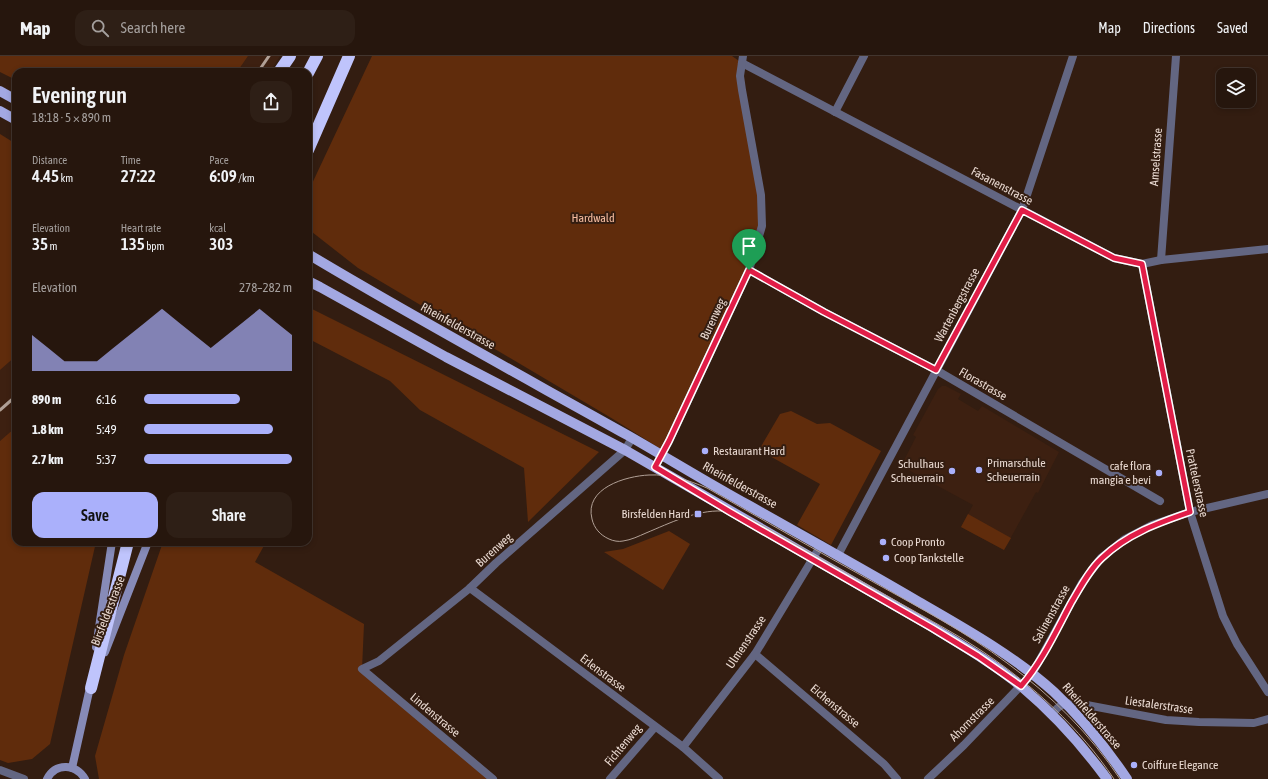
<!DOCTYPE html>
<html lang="en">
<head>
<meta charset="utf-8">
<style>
	:root { --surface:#26160d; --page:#2e1f16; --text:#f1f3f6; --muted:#a49f9d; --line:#42352e; --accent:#aab0fb }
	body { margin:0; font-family:"Asap Condensed",sans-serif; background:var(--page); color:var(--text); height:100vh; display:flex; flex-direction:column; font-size:15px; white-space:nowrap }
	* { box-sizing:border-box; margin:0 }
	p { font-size:13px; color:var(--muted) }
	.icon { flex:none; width:22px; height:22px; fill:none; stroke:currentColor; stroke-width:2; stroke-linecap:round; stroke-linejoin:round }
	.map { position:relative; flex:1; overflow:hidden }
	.sheet { position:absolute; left:12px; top:12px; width:300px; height:478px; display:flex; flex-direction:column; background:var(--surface); border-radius:12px; box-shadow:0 2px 6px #0003,0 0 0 1px var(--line) }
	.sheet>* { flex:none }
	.fabs { position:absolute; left:1216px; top:12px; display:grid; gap:8px }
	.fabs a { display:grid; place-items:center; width:40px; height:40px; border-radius:8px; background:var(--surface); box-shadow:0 2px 6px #0003,0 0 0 1px var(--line); font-size:20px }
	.pin { position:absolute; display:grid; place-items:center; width:34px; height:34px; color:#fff; margin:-41px -17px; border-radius:50% 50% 50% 0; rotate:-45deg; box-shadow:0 0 4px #0007 }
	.pin .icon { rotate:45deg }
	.round { display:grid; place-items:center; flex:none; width:42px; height:42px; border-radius:12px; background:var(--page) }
	.head { display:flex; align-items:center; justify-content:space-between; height:68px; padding:0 20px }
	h1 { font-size:22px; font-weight:600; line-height:30px }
	.stats { display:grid; grid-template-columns:repeat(3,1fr); gap:6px; height:68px; padding:4px 20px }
	.stats div { display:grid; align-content:center }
	.stats b { font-size:17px; font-weight:600 }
	.stats small { font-size:11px; font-weight:400 }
	.stats p { font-size:11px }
	.chart { height:112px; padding:8px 20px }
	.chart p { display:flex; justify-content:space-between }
	.chart svg { width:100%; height:72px; margin-top:4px; fill:var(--accent); opacity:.7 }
	.action { display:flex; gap:8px; margin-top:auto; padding:8px 20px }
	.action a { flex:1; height:46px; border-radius:12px; background:var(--accent); color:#111; font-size:16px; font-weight:600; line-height:46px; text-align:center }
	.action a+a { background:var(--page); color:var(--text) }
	ul { padding:0 20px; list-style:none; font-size:13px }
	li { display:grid; grid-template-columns:64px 48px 1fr; align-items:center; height:30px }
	li i { height:10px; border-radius:5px; background:var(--accent) }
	header { display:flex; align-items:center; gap:24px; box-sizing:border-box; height:56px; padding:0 20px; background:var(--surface); border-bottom:1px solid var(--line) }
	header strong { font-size:19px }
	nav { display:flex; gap:22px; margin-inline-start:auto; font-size:14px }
	.search { width:280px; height:36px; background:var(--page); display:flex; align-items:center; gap:10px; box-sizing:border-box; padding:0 14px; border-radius:12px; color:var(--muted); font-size:15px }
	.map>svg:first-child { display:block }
	.built { fill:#3d2011 }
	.green { fill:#602c0c }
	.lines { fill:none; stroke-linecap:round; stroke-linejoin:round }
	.street { stroke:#636682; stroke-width:8 }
	.secondary { stroke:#878bb8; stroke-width:8 }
	.primary { stroke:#a3a8e2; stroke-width:10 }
	.highway { stroke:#bfc4fc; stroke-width:12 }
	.tram { stroke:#b1a096; stroke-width:1 }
	.rail { stroke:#b1a096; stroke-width:3 }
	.route-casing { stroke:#fff; stroke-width:8 }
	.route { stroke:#e11d48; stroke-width:5 }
	.poi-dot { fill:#aab0fb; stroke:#331d11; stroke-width:1.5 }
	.labels { text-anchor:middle; stroke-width:4; stroke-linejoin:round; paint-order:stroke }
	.street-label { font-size:12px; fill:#e9d9d1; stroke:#331d11 }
	.park-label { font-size:12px; fill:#f6bca0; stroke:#331d11 }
	.poi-label { font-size:12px; fill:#e9d9d1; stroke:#331d11; text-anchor:start }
</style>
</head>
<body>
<header>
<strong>Map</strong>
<div class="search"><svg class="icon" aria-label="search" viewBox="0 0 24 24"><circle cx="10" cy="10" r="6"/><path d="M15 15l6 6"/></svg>Search here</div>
<nav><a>Map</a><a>Directions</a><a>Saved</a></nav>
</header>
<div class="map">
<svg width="1268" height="723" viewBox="0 0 1268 723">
	<rect width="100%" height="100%" fill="#331d11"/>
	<g class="built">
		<path d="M248,0H280L270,16H237Z"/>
		<path d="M16,300V371L0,385V314Z"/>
		<path d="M942,330H946L961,338L958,343L978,355L982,350L1059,396L1038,437L1036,436L1004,494L961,471L973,449L901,410L916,381L913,379L938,333Z"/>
	</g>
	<g class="green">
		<path d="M0,0H248L237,16H16V24L0,16Z"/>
		<path d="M372,0H732L742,7L762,170L752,207L664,395L613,363L358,212L312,176L309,134Z"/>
		<path d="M0,78L16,88V300L0,314Z"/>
		<path d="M308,251L316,255L599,396L528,466L524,412L420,354L390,325L309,283L308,284Z"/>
		<path d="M791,355L817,368L830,367L881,395L831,489L797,469L820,428L759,394L780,358Z"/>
		<path d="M16,371V486H96L50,688L32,703L8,707L0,704V385Z"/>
		<path d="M968,458L1011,482L1004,494L961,471Z"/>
		<path d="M669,475L690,488L663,534L604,496L623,493Z"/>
		<path d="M163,486H266L255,506L364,568L362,613L493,723H99L95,700L124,599Z"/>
	</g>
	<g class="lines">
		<g class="street">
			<path d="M742,7L1114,202L1142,208L1161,204L1268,193"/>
			<path d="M835,56L864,0"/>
			<path d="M1161,204L1176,0"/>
			<path d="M1142,208L1190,456L1223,560L1237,588L1268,636"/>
			<path d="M749,214L824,256L936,314L1160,445"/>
			<path d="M655,411L669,385L749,214L762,170L761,139L742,34L740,20L743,0"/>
			<path d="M838,499L1022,154L1073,0"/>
			<path d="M470,532L683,691L719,723"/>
			<path d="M755,598L884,708L897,723"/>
			<path d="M1052,659C1059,648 1064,647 1076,647L1166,664L1199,666L1254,667L1268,663"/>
			<path d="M683,691L755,598L821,489"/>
			<path d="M0,714L24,723"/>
			<path d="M493,723L362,613L379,605L470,532L496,507L625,394L632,382"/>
			<path d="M610,723L655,671"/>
			<path d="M928,723L964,689L1032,618L1082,527L1101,502L1125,483L1152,469L1190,456L1268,438"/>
		</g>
		<g class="secondary">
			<path d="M96,591L112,486"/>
			<path d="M105,596L148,486"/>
			<path d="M72,712L91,627"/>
			<path d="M47,723C56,706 76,708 85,723"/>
		</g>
		<g class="primary">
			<path d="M0,35L16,44"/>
			<path d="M0,55L16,64"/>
			<path d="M308,198C413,261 522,320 629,380C669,403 708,427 748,449C805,481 863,513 919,546C966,573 1014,600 1054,636C1082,662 1106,692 1127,723"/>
			<path d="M308,225L320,231L446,301L625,394L932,571C963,590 994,608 1022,631C1054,658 1082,689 1107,723"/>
		</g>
		<g class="highway">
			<path d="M279,16L290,0"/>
			<path d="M308,17L317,0"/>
			<path d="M308,94L349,0"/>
			<path d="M91,632L128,486"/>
		</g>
		<path class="tram" d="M1114,723C1079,671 1034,630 982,595C955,577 926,562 898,546C849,518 800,491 751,463C741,459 732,455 722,455C696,454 670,467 646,477C639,480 631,484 623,485C619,486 613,485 609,483C600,479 594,472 592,463C584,432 626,420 649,419C670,418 688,424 707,432C763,464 819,496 875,527C920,552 966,576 1007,607C1051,639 1090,678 1120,723"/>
		<g class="rail">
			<path d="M258,16L269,0"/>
			<path d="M0,354L16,340"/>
		</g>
	</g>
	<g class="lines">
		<defs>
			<path id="route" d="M1022,154L1114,202L1142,208L1190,456C1158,467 1127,478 1102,502C1089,514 1080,532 1071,547C1056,575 1042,606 1021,630L978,600L932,572L730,456L655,411L669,385L749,214L824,256L936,314Z"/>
		</defs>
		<use href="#route" class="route-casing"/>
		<use href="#route" class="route"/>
	</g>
	<g class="poi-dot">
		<circle cx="705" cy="395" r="4"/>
		<circle cx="979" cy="414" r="4"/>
		<circle cx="952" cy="415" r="4"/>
		<circle cx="1159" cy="417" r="4"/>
		<rect x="694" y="454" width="8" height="8" rx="2"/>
		<circle cx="883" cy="486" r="4"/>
		<circle cx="886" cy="502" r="4"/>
		<circle cx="1134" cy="709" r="4"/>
	</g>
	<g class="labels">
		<g class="street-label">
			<text transform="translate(1156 101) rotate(-86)" y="4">Amselstrasse</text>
			<text transform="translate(1002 130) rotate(28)" y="4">Fasanenstrasse</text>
			<text transform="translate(957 249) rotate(-62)" y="4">Wartenbergstrasse</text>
			<text transform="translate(713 263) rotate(-65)" y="4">Burenweg</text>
			<text transform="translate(458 270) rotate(29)" y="4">Rheinfelderstrasse</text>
			<text transform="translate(983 328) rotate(30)" y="4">Florastrasse</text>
			<text transform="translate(1197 427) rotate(78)" y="4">Prattelerstrasse</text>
			<text transform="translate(740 429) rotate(29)" y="4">Rheinfelderstrasse</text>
			<text transform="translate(494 494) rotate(-42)" y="4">Burenweg</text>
			<text transform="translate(108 555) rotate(-69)" y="4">Birsfelderstrasse</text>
			<text transform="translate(1051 558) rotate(-61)" y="4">Salinenstrasse</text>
			<text transform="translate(746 586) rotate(-56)" y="4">Ulmenstrasse</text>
			<text transform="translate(603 617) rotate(37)" y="4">Erlenstrasse</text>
			<text transform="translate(1159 649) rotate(8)" y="4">Liestalerstrasse</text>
			<text transform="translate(835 650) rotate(40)" y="4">Eichenstrasse</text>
			<text transform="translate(435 659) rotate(40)" y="4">Lindenstrasse</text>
			<text transform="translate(1092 660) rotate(49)" y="4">Rheinfelderstrasse</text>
			<text transform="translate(972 663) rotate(-45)" y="4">Ahornstrasse</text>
			<text transform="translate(623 689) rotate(-50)" y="4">Fichtenweg</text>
		</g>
		<g class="park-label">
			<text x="593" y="166">Hardwald</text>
		</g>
		<g class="poi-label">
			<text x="713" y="399">Restaurant Hard</text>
			<text x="987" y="411">Primarschule<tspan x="987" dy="14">Scheuerrain</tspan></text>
			<text x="944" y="412" text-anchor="end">Schulhaus<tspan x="944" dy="14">Scheuerrain</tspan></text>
			<text x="1151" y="414" text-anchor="end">cafe flora<tspan x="1151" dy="14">mangia e bevi</tspan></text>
			<text x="690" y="462" text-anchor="end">Birsfelden Hard</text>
			<text x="891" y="490">Coop Pronto</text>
			<text x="894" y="506">Coop Tankstelle</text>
			<text x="1142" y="713">Coiffure Elegance</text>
		</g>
	</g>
</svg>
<div class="fabs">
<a><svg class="icon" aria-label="layers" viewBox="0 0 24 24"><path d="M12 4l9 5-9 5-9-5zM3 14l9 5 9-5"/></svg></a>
</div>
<div class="pin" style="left:749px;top:214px;background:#1e9e55"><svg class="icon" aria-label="arrive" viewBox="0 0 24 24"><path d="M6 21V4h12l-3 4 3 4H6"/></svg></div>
<section class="sheet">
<div class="head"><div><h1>Evening run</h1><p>18:18 · 5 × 890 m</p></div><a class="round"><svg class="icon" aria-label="share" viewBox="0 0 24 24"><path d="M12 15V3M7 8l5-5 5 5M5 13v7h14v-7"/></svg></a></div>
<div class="stats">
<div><p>Distance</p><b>4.45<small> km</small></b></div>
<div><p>Time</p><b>27:22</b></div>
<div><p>Pace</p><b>6:09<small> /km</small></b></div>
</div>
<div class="stats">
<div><p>Elevation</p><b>35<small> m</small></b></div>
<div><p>Heart rate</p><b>135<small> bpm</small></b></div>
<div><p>kcal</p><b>303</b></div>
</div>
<div class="chart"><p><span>Elevation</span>278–282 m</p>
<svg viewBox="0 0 160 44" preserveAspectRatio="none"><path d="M0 44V22L10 30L20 38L30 38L40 38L50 30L60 22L70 14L80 6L90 14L100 22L110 30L120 22L130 14L140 6L150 14L160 22V44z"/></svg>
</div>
<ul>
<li><b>890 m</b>6:16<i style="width:65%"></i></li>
<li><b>1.8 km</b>5:49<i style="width:87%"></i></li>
<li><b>2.7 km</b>5:37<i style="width:100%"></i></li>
</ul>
<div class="action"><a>Save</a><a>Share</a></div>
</section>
</div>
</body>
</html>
